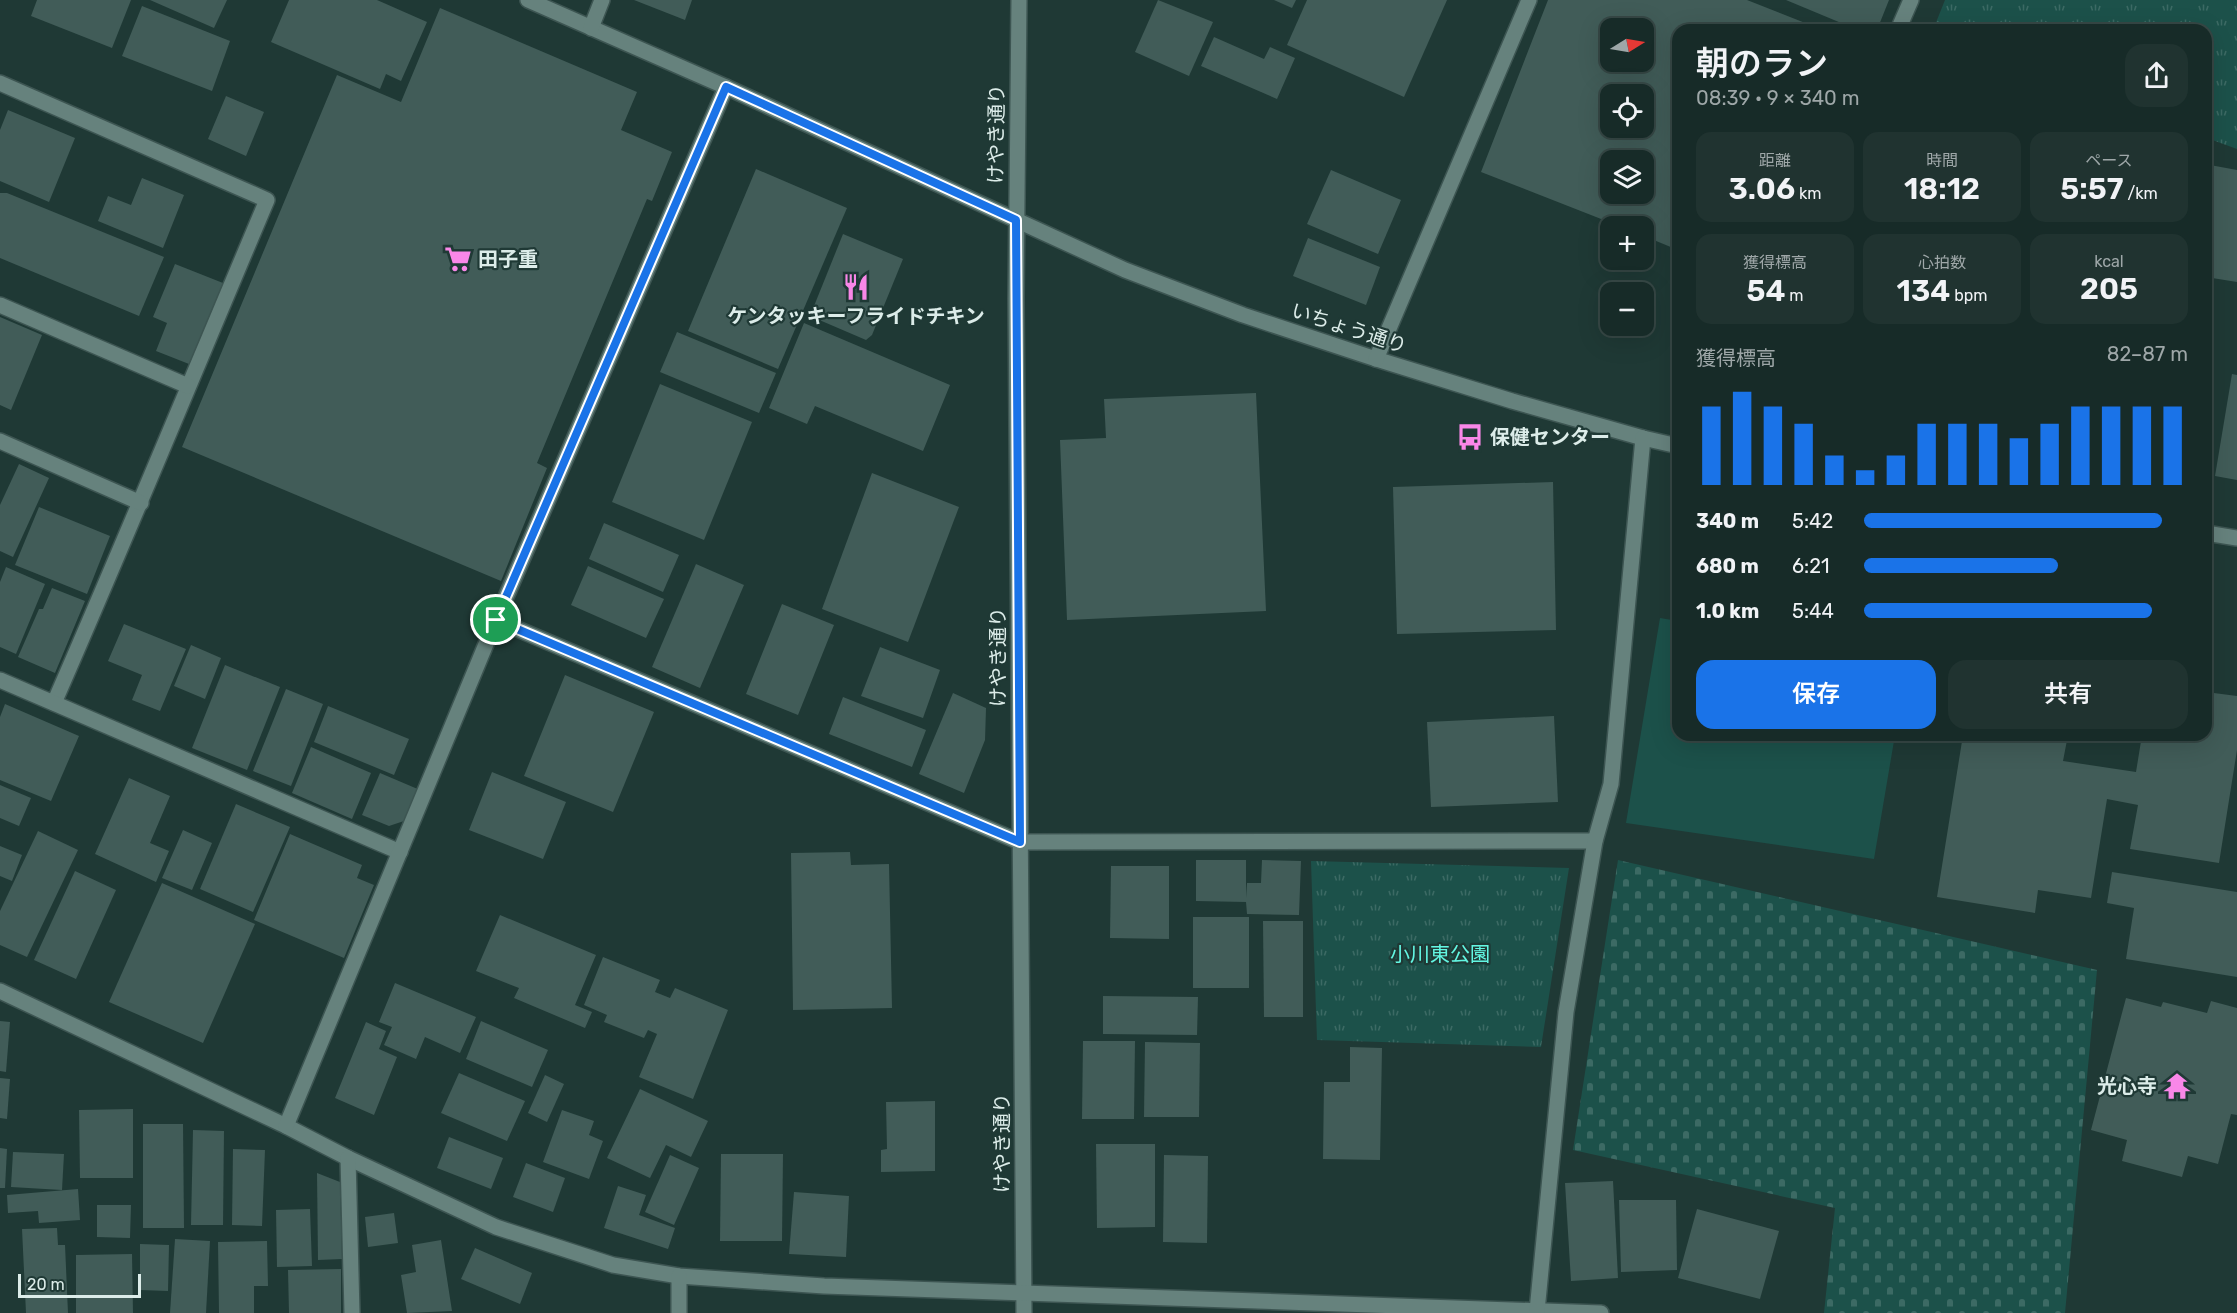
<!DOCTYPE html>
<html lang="ja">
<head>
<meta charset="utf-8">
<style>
	:root { --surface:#172b28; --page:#203330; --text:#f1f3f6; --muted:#9ea7a8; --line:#364745; --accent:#1a73e8 }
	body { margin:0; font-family:Rubik,"Noto Sans JP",sans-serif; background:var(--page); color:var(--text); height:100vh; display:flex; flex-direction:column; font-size:22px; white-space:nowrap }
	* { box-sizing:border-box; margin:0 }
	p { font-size:20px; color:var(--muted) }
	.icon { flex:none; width:33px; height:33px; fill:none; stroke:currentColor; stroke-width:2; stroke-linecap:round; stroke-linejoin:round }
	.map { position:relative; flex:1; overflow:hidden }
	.sheet { position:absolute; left:1672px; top:24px; width:540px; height:717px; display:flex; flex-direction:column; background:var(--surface); border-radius:18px; box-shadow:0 6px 24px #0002,0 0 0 2px var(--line) }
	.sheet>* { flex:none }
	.needle { width:39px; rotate:79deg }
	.buttons { position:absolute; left:1600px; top:18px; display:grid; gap:12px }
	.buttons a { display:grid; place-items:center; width:54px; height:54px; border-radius:12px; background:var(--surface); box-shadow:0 6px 24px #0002,0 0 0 2px var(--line); font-size:30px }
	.scale { position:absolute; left:18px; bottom:15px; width:123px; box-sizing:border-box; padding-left:6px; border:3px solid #dcece9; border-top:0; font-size:16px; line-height:21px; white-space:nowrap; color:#dcece9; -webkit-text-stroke:4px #1f3935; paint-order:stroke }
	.pin { position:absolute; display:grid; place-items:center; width:51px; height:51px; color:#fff; margin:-26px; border:3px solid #fff; border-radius:50%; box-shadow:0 2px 6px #0007 }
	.round { display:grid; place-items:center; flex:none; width:63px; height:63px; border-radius:18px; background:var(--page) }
	.summary { display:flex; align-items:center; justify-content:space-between; height:102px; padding:0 24px }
	h1 { font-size:33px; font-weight:600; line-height:45px }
	.stats { display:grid; grid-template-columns:repeat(3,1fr); gap:9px; height:102px; padding:6px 24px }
	.stats div { display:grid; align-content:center; border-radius:15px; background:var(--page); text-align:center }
	.stats b { font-size:30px; font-weight:600 }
	.stats small { font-size:16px; font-weight:400 }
	.stats p { font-size:16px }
	.chart { height:168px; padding:12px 24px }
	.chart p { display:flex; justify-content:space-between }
	.chart svg { width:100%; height:108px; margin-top:6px; stroke:var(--accent); stroke-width:6 }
	.primary-button { display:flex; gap:12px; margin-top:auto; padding:12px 24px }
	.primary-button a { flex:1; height:69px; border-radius:18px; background:var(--accent); color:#fff; font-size:24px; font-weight:600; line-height:69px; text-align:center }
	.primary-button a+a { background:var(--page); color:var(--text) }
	ul { padding:0 24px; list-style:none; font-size:20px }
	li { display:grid; grid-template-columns:96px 72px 1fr; align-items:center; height:45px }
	li i { height:15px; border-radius:8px; background:var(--accent) }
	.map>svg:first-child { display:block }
	.grass { fill:#1c514a }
	.cemetery { fill:url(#cemetery-stones) }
	.park { fill:url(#park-tufts) }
	.building { fill:#415c58; fill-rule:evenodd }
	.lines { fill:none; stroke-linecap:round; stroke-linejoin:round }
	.minor-casing { stroke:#3d5552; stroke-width:18 }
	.minor { stroke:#66827d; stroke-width:15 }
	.route-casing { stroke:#fff; stroke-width:12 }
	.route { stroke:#1a73e8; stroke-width:8 }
	.labels { text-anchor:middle; stroke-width:4.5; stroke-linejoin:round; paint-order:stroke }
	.street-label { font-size:20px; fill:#dcece9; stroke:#1f3935 }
	.poi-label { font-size:20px; font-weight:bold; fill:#dcece9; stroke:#1f3935; text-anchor:start }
	.park-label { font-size:20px; fill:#63f7e3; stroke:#1f3935 }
</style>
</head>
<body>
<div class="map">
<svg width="2237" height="1313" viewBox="0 0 2237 1313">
	<defs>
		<pattern id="cemetery-stones" width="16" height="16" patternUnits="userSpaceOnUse" patternTransform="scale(1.5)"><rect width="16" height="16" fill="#1c514a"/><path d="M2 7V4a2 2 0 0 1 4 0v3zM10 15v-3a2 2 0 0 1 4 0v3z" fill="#3c6a64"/></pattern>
		<pattern id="park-tufts" width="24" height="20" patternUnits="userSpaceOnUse" patternTransform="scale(1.5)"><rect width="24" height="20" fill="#1c514a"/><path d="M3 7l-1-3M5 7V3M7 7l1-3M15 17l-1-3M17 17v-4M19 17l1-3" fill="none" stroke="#3c6a64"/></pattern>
	</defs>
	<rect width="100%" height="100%" fill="#1f3935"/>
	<path class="grass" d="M1660,618L1678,621V735H1895L1874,859L1626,823Z"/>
	<path class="cemetery" d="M1618,860L2097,970L2065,1313H1824L1835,1208L1573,1150Z"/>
	<g class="park">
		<path d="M1945,0H2237V149L2207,138L2206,30H1933Z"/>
		<path d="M1311,861L1569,868L1541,1047L1317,1040Z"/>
	</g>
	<g class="building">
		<path d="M37,0H131L112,48L31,16Z"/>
		<path d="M150,0H227L214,28Z"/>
		<path d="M289,0H377L427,22L401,81L386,74L380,89L271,42Z"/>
		<path d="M634,0H692L685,20Z"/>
		<path d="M1158,0L1213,22L1189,76L1135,52Z"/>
		<path d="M1274,0H1296L1292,8Z"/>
		<path d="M1307,0H1447L1404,97L1287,45Z"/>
		<path d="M1548,0H1747L1823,30H1678V250L1644,236V226H1619L1481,172ZM1611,28H1644V62H1611ZM1611,94H1644V128H1611ZM1611,160H1644V194H1611Z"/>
		<path d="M1786,0H1889L1877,30H1858Z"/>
		<path d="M142,6L230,41L212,91L122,56Z"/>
		<path d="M440,8L637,92L621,130L672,152L652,201L647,199L537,463L547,468L501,581L182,447L337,75L401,102Z"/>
		<path d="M1214,37L1264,59L1270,47L1295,58L1277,99L1201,66Z"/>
		<path d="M226,96L264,112L246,156L208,139Z"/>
		<path d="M8,110L75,138L49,202L0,181V130Z"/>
		<path d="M2210,165L2237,170V282L2206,277V188Z"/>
		<path d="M756,169L847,208L778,369L688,331Z"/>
		<path d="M1331,170L1401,200L1378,254L1307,224Z"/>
		<path d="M142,178L184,195L163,248L98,221L108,196L131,205Z"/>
		<path d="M0,193H7L164,257L139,316L0,258Z"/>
		<path d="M843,234L903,259L872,335L866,340L810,316Z"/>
		<path d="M1308,238L1380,267L1366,305L1293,276Z"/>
		<path d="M175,264L223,283L189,364L156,351L167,323L153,317Z"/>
		<path d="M0,317L42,335L11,410L0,405Z"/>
		<path d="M804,323L950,385L923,451L815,406L807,424L769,408Z"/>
		<path d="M677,332L776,373L759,413L660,372Z"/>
		<path d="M2232,374L2237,375V480L2215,476Z"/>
		<path d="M660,384L752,422L704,540L612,502Z"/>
		<path d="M1256,393L1266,611L1067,620L1060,440L1106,438L1104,399Z"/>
		<path d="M19,464L49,478L13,557L0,551V505Z"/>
		<path d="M872,473L959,507L908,642L822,609Z"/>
		<path d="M1553,482L1556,630L1397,634L1393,487Z"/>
		<path d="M39,507L110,536L87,594L15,565Z"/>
		<path d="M604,523L679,555L663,592L589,559Z"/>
		<path d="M696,564L744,585L700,688L652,667Z"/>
		<path d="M588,566L664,599L646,638L571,605Z"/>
		<path d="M6,567L45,584L16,654L0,647V582Z"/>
		<path d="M52,588L85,601L55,673L18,657L39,609H43Z"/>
		<path d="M782,604L834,625L798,715L746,694Z"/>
		<path d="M124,624L186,649L160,711L132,700L142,675L108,661Z"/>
		<path d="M191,645L221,658L205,699L174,686Z"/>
		<path d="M880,647L940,670L923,718L861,696Z"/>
		<path d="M225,665L280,687L247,770L192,748Z"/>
		<path d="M565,675L654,712L613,812L524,776Z"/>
		<path d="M286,689L323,704L291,786L253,771Z"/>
		<path d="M2206,692L2237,696V750L2219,863L2130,849L2138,805L2107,799L2091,898L2038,890L2035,913L1937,897L1963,735H2068L2063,761L2136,772L2142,735H2206Z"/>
		<path d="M953,693L986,708L985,740L964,793L919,774Z"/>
		<path d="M843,697L926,730L912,767L829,734Z"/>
		<path d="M5,704L79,736L51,801L0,780V717Z"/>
		<path d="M328,706L409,739L394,775L314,742Z"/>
		<path d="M1554,716L1558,802L1431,807L1427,722Z"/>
		<path d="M311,747L371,773L352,819L292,793Z"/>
		<path d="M492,772L566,802L543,859L469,830Z"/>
		<path d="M380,773L420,790L407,820L389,826L362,815Z"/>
		<path d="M129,778L170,796L150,843L169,851L156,882L95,854Z"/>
		<path d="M0,785L31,798L19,826L0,818Z"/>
		<path d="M236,804L290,827L253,912L200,889Z"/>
		<path d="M183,830L212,843L192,890L162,878Z"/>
		<path d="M38,831L78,850L27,957L0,945V911Z"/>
		<path d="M290,834L362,865L357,878L374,885L344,958L254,920Z"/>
		<path d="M0,846L22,855L12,881L0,876Z"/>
		<path d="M850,852L851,865L889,864L892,1008L793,1010L791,853Z"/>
		<path d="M1196,860H1246V898L1247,883H1261L1262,860L1301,861L1299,915L1247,914L1246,902L1196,901Z"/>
		<path d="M1111,866H1169V939L1110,938Z"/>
		<path d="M75,871L116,890L76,979L34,960Z"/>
		<path d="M2112,872L2237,892V977L2126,959L2134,908L2107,903Z"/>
		<path d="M162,883L255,924L203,1043L109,1002Z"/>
		<path d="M500,915L596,955L575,1005L592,1012L585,1028L514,998L519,988L476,971Z"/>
		<rect x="1193" y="917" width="56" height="71"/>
		<path d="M1263,921H1303V1017H1264Z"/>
		<path d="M603,957L660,980L655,992L670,998L675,988L728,1010L693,1099L639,1077L657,1034L648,1030L644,1038L604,1022L607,1015L584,1005Z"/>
		<path d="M395,983L476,1017L460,1053L425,1037L416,1059L384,1045L392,1027L379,1022Z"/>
		<path d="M1103,996L1198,997L1197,1035L1103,1034Z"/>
		<path d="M2126,998L2161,1007L2163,1002L2207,1013L2211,1001L2237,1008V1115L2231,1114L2218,1164L2188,1156L2182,1177L2122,1161L2127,1140L2091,1130Z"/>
		<path d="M0,1021L10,1022L6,1072L0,1071Z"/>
		<path d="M481,1021L548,1050L532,1087L466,1059Z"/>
		<path d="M366,1022L386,1031L379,1049L397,1057L374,1115L335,1098Z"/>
		<path d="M1083,1041H1135L1134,1119H1082Z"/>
		<path d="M1145,1042L1200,1043L1199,1117H1144Z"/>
		<path d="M1350,1047L1382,1048L1380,1160L1323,1159L1324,1082H1350Z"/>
		<path d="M459,1073L525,1101L507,1141L441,1113Z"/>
		<path d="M545,1075L564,1084L547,1122L528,1113Z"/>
		<path d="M0,1078L10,1079L7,1119L0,1118Z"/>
		<path d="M640,1089L708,1121L691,1157L666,1145L650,1178L607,1158Z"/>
		<path d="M935,1101V1171L881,1172V1150L887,1149L886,1102Z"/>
		<path d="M133,1109V1178H80L79,1110Z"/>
		<path d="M562,1110L594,1121L589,1135L603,1141L589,1179L543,1162Z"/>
		<path d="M143,1124H183L184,1228H143Z"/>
		<path d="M193,1130L224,1131L223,1225H191Z"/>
		<path d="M449,1137L503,1158L491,1189L437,1168Z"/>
		<path d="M1096,1144H1155V1227L1097,1228Z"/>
		<path d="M0,1148L7,1149L5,1188H0Z"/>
		<path d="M233,1149L265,1150L262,1226L232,1225Z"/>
		<path d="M13,1152L64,1154L62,1190L11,1187Z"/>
		<path d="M721,1154H783L782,1241H720Z"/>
		<path d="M670,1155L699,1168L674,1225L645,1212Z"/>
		<path d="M1164,1155L1208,1156L1207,1243L1163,1242Z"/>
		<path d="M526,1163L565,1178L553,1212L513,1197Z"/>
		<path d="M317,1173L340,1182L342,1259L318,1260Z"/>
		<path d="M1613,1181L1618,1278L1571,1281L1565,1183Z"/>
		<path d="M618,1186L646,1195L639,1215L675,1228L668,1249L604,1228Z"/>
		<path d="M78,1189L80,1220L39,1223L38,1211L8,1213L7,1195Z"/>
		<path d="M794,1192L849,1196L846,1257L789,1254Z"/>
		<path d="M1619,1200H1676L1677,1270L1621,1272Z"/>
		<path d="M97,1205H131L130,1238L97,1237Z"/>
		<path d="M310,1209L312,1266L277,1267L276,1210Z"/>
		<path d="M1697,1209L1779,1231L1760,1299L1678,1278Z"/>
		<path d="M394,1213L398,1243L368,1247L365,1217Z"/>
		<path d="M57,1228L58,1245H65L68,1313H26L22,1229Z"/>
		<path d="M175,1239L210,1241L206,1313H170Z"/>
		<path d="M441,1240L452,1311L407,1313L401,1275L416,1272L412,1245Z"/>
		<path d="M267,1241L268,1286H254V1313H219L218,1242Z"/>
		<path d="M140,1244L169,1245L168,1291L140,1290Z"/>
		<path d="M475,1248L532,1273L520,1304L461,1279Z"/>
		<path d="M132,1254L133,1313H76V1255Z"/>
		<path d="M341,1269V1313H289L288,1270Z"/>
	</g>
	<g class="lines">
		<defs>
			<g id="minor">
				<path d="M528,0L726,87L1125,270L1243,315L1376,359L1512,401L1643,438L1678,446"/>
				<path d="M1019,0L1016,299L1024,1313"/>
				<path d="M591,28L602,0"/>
				<path d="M1898,30L1911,0"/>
				<path d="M0,83L267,200C196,368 127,536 54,703"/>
				<path d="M0,305L188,386"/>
				<path d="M1376,359L1529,0"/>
				<path d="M0,441L141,503"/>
				<path d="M2206,533L2237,538"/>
				<path d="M496,620L1020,842L1595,841"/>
				<path d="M0,680L400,852"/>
				<path d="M0,991L286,1126L348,1158L496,1227L613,1265L679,1276L824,1286L1601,1313"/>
				<path d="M286,1126L496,620L726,87"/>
				<path d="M348,1158L352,1313"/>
				<path d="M1537,1311L1566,1012L1595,841L1611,784L1643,438"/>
				<path d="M679,1313V1276"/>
			</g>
		</defs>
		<use href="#minor" class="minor-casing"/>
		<use href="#minor" class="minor"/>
	</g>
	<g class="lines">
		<defs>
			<path id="route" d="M726,87L1016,220L1020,842L496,620Z"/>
		</defs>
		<use href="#route" class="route-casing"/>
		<use href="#route" class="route"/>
	</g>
	<defs>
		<symbol id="supermarket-bare" viewBox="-9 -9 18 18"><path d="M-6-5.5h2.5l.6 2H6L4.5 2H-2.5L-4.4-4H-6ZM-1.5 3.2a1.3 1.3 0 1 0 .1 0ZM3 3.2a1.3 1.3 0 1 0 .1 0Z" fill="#f987e8" stroke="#1f3935" stroke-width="2.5" paint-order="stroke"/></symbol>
		<symbol id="restaurant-bare" viewBox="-9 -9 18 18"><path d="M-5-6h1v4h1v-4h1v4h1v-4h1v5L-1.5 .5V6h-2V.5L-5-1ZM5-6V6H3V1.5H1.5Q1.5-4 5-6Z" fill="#f987e8" stroke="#1f3935" stroke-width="2.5" paint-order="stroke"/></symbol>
		<symbol id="bus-bare" viewBox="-9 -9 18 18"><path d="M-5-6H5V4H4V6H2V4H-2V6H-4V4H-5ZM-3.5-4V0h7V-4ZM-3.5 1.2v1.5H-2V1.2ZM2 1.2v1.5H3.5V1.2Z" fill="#f987e8" stroke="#1f3935" stroke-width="2.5" paint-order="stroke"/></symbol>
		<symbol id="temple-bare" viewBox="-9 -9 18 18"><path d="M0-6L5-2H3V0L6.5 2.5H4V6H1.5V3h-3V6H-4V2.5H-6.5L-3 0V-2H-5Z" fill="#f987e8" stroke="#1f3935" stroke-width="2.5" paint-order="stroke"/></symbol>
	</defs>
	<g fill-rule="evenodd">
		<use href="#supermarket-bare" x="439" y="240" width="38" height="38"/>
		<use href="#restaurant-bare" x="837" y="268" width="38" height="38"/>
		<use href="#bus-bare" x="1451" y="418" width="38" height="38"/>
		<use href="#temple-bare" x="2158" y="1067" width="38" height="38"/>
	</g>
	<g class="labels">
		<g class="street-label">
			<text transform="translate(996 134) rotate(-89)" y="7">けやき通り</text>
			<text transform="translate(1349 328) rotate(18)" y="7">いちょう通り</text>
			<text transform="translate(998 657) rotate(-90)" y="7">けやき通り</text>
			<text transform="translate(1002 1143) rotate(-90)" y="7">けやき通り</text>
		</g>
		<g class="poi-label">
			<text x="478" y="266">田子重</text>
			<text x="856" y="323" text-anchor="middle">ケンタッキーフライドチキン</text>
			<text x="1490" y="444">保健センター</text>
			<text x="2157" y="1093" text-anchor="end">光心寺</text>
		</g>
		<g class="park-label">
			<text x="1440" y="961">小川東公園</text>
		</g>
	</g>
</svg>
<div class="buttons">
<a><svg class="needle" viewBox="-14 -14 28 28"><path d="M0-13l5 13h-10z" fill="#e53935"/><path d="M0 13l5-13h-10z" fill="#9ea7a8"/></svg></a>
<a><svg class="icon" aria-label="locate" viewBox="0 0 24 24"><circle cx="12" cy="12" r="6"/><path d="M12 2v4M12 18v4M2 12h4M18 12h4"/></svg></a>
<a><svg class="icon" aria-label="layers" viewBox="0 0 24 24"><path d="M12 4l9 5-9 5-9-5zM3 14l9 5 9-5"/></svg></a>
<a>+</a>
<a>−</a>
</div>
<div class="scale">20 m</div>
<div class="pin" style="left:496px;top:620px;background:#1e9e55"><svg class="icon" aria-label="arrive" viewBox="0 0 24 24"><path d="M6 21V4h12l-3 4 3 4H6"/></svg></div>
<section class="sheet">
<div class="summary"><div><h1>朝のラン</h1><p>08:39 · 9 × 340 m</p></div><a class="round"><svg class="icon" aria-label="share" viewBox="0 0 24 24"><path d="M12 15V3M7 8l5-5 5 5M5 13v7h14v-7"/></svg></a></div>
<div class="stats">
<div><p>距離</p><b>3.06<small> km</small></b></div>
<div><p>時間</p><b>18:12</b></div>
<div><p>ペース</p><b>5:57<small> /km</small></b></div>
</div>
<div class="stats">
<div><p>獲得標高</p><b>54<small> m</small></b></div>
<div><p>心拍数</p><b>134<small> bpm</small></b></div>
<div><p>kcal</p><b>205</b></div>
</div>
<div class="chart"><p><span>獲得標高</span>82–87 m</p>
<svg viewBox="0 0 160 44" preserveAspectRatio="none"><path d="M5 44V12M15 44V6M25 44V12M35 44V19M45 44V32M55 44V38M65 44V32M75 44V19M85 44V19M95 44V19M105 44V25M115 44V19M125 44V12M135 44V12M145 44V12M155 44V12"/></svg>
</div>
<ul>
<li><b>340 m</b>5:42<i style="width:92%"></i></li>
<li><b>680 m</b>6:21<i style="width:60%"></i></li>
<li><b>1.0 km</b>5:44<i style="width:89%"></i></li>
</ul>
<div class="primary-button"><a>保存</a><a>共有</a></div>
</section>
</div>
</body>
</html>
